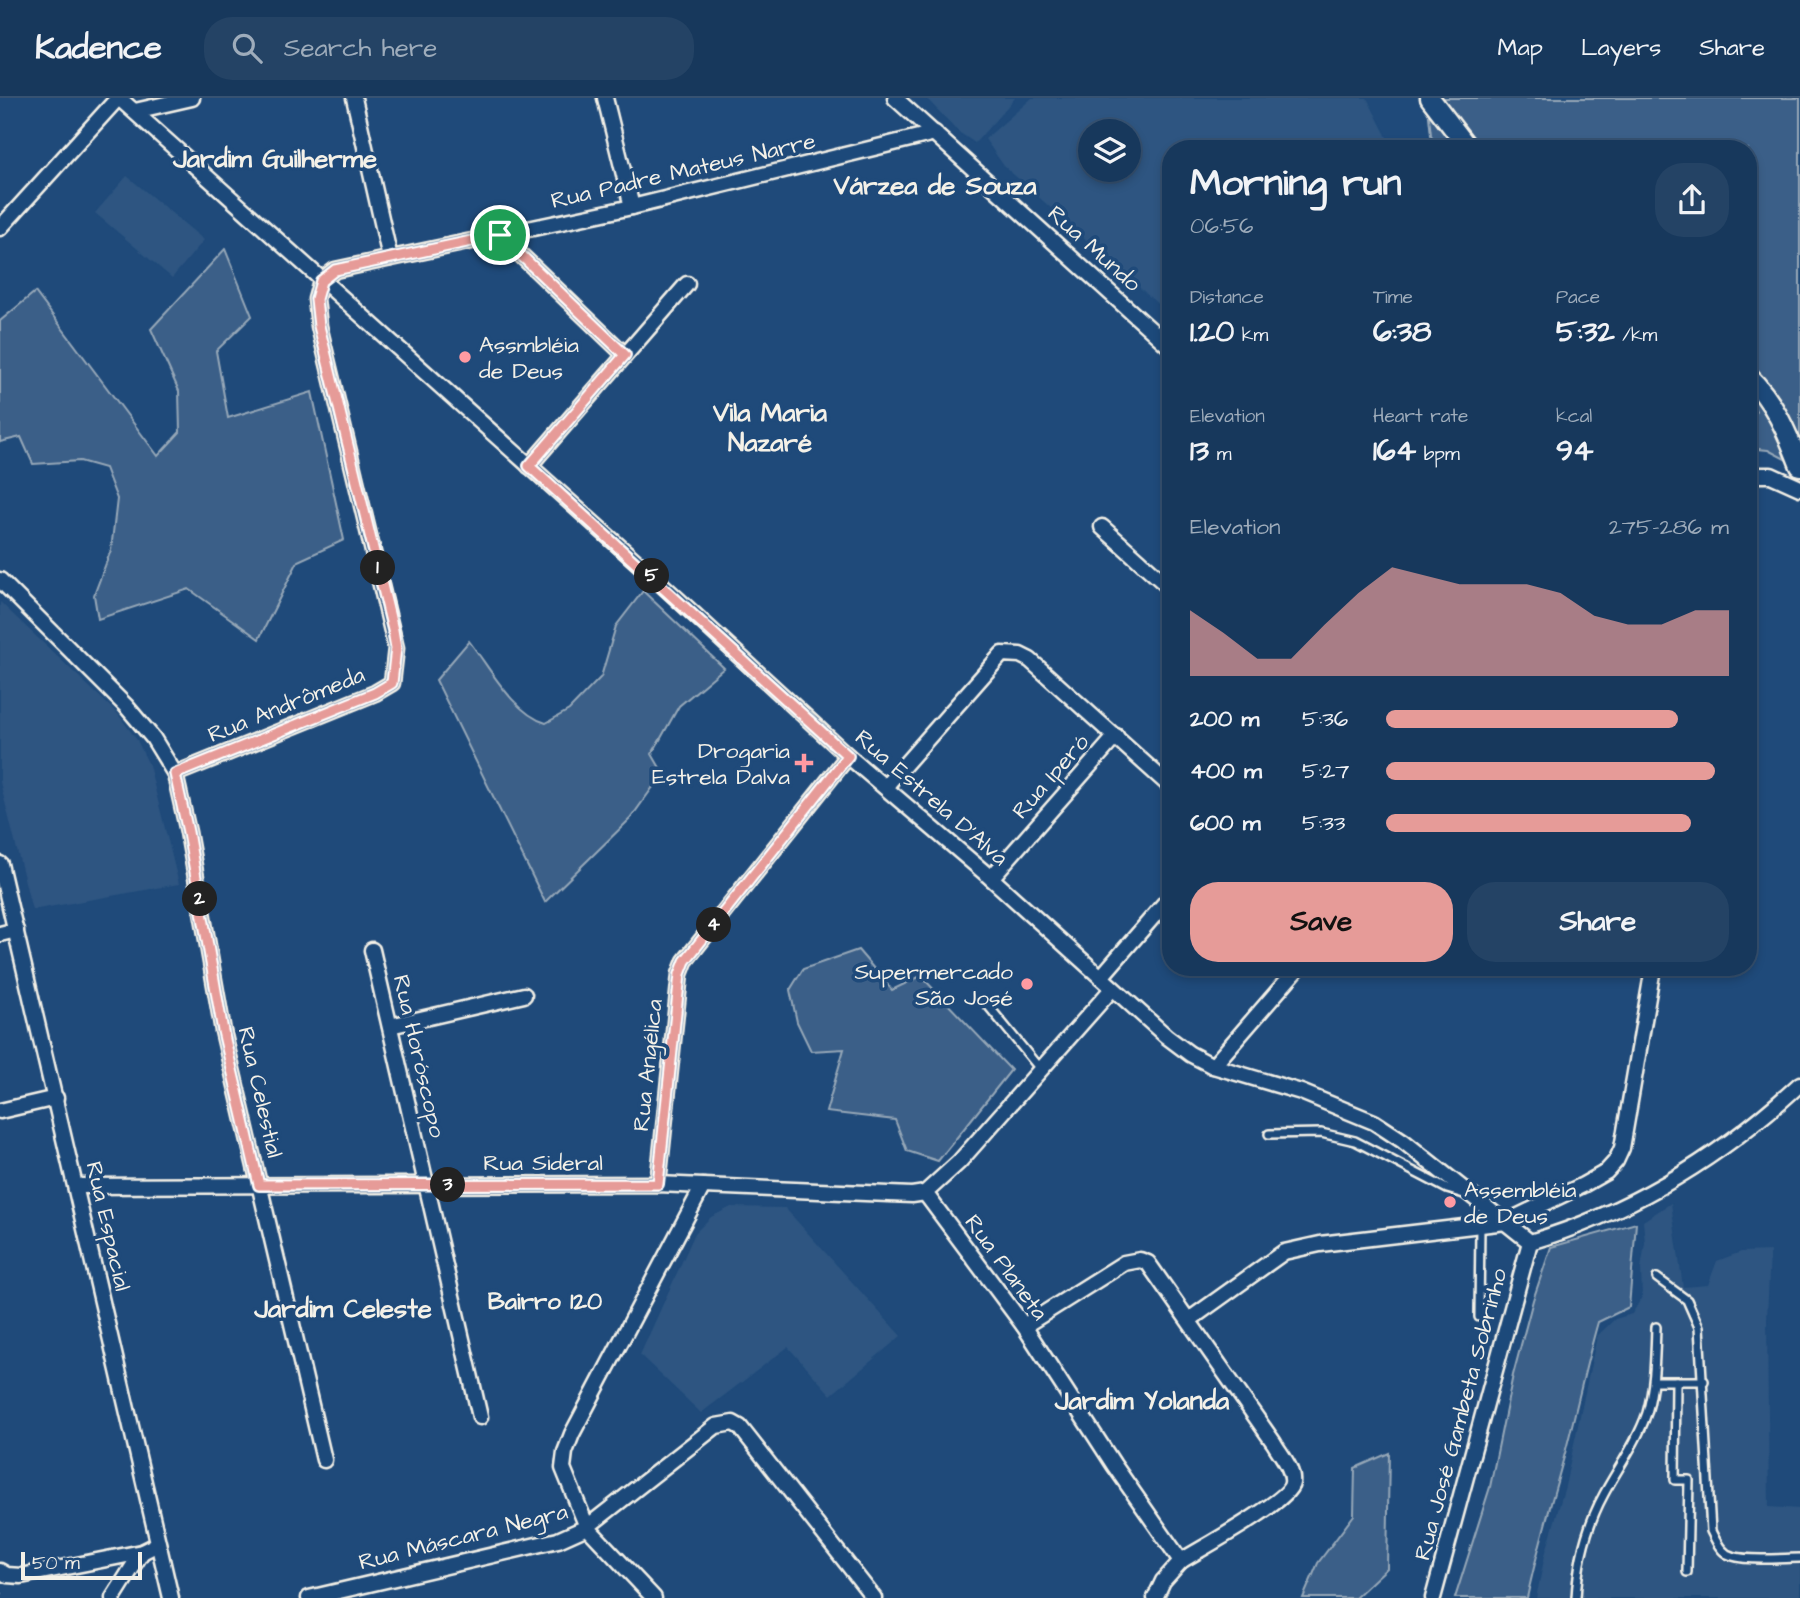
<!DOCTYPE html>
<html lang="en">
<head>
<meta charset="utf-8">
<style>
	:root { --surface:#17385c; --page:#244365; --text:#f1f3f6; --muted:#9eacbb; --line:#365272; --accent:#e69b98 }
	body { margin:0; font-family:"Architects Daughter",sans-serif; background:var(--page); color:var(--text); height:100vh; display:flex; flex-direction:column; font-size:26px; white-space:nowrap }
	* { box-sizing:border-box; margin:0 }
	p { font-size:23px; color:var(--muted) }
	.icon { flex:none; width:38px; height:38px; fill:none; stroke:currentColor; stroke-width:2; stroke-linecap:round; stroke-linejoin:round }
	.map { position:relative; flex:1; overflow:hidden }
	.details { position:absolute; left:1162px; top:42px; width:595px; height:836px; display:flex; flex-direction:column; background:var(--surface); border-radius:28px; box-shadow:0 4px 10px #0003,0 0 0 2px var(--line) }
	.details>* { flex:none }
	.tools { position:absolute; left:1078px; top:21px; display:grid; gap:14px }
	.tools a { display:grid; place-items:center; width:63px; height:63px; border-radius:50%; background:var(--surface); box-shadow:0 4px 10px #0003,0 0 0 2px var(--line); font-size:35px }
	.scale { position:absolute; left:21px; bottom:18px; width:121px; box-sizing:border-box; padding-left:7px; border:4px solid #f4f1e8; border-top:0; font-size:19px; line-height:24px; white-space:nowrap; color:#f4f1e8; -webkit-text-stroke:5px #1f4a7a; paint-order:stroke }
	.pin { position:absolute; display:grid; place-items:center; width:60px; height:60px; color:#fff; margin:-30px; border:4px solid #fff; border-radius:50%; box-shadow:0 2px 7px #0007 }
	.km { position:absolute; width:35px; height:35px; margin:-18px; border-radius:50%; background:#222; color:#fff; font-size:19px; line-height:35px; text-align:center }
	.round { display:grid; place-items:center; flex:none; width:74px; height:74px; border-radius:28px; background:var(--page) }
	.summary { display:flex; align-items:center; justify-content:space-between; height:119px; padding:0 28px }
	h1 { font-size:38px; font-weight:700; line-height:52px }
	.metrics { display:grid; grid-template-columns:repeat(3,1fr); gap:10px; height:119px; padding:7px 28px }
	.metrics div { display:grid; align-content:center }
	.metrics b { font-size:30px; font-weight:700 }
	.metrics small { font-size:19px; font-weight:400 }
	.metrics p { font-size:19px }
	.chart { height:196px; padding:14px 28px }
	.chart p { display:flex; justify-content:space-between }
	.chart svg { width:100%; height:126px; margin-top:7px; fill:var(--accent); opacity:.7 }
	.button { display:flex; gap:14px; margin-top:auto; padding:14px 28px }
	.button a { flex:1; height:80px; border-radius:28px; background:var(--accent); color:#111; font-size:28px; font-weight:700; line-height:80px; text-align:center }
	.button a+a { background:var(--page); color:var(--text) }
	ul { padding:0 28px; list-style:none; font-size:23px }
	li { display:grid; grid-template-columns:112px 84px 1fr; align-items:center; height:52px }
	li i { height:18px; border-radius:9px; background:var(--accent) }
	header { display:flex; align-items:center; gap:42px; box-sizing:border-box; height:98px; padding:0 35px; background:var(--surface); border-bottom:2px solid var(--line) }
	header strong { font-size:33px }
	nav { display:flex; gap:38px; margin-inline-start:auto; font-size:24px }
	.search { width:490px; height:63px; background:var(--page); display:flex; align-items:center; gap:18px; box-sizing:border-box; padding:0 24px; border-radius:28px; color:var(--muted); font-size:26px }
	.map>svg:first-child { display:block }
	.built { fill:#2d5581; fill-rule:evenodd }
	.green { fill:#3a5f88; stroke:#97a8b8; stroke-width:2 }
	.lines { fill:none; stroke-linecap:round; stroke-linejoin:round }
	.service-casing { stroke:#f4f1e8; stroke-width:12 }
	.minor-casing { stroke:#f4f1e8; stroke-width:19 }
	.tertiary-casing { stroke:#f4f1e8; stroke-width:23 }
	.path { stroke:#f4f1e8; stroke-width:2.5; stroke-dasharray:5 5; stroke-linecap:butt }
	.service { stroke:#1f4a7a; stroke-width:7 }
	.minor { stroke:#1f4a7a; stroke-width:14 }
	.tertiary { stroke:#1f4a7a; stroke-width:18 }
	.route-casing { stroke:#fff; stroke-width:14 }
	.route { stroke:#e69b98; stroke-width:9 }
	.poi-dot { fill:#ff9aa2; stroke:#1f4a7a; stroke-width:2.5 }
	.labels { text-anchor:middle; stroke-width:7; stroke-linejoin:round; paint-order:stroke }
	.street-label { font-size:23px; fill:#f4f1e8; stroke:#1f4a7a }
	.poi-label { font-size:23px; fill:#f4f1e8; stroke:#1f4a7a; text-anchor:start }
	.neighbourhood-label { font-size:24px; font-weight:bold; fill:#f4f1e8; stroke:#1f4a7a }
	.quarter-label { font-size:26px; font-weight:bold; fill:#f4f1e8; stroke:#1f4a7a }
</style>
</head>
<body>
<header>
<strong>Kadence</strong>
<div class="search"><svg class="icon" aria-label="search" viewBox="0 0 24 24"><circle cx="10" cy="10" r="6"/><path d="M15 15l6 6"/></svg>Search here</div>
<nav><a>Map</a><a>Layers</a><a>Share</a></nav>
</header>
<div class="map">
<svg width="1800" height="1500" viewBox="0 0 1800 1500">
	<rect width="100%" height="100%" fill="#1f4a7a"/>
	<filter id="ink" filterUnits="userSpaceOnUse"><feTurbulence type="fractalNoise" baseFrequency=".0143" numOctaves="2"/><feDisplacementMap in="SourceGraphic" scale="14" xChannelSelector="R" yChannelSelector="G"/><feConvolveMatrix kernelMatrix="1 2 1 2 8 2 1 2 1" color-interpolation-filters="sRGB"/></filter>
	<g filter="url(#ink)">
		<g class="built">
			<path d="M926,0H1015L975,45L960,35Z"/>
			<path d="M1032,0H1367L1393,51H1171V218L1004,68L985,41ZM1090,33H1129V72H1090Z"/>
			<path d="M127,78L204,142L172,180L95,115Z"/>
			<path d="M0,504L118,616L137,642L149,667L179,786L32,812L0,684Z"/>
			<path d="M1671,1105L1683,1189L1708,1187L1717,1163L1741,1154L1770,1153L1767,1222L1769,1409L1800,1411V1500H1536L1545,1457L1565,1388L1597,1238L1615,1221L1632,1216L1642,1199L1641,1171L1645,1145L1643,1123Z"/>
			<path d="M731,1109L785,1110L901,1238L831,1297L788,1249L701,1315L640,1257L695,1135L711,1119Z"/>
		</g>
		<g class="green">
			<path d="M1427,0H1800V357L1792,358L1783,354L1785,361L1768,352L1748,350L1756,313L1748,298V51H1437L1431,37Z"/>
			<path d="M225,151L252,218L216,253L228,320L312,294L344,442L298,463L259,541L189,491L98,521L94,497L111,452L117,401L105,370L80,363L33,366L21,339L0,344V223L35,194L158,358L180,334L179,293L151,231Z"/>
			<path d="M643,493L724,570L679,608L652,656L663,675L630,721L545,804L436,582L469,543C490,570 513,615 546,625L569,612L601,579L616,528Z"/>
			<path d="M858,852L892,892L921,878L1011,972L938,1063L907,1053L895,1022L826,1014L844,951L811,953L797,924L790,892L803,871Z"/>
			<path d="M1636,1125L1629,1209L1598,1224C1585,1269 1576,1314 1564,1359C1551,1406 1537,1452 1527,1500H1455L1490,1389L1513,1277L1533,1202L1551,1149Z"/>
			<path d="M1389,1355L1387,1470L1355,1500H1303L1318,1465L1354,1417L1355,1370Z"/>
		</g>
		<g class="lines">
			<defs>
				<g id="service">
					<path d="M986,905L1040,971"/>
					<path d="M1269,1036L1321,1035L1355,1043L1447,1091L1464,1096"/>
					<path d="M1657,1180L1687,1202L1699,1229L1711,1433C1715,1441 1719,1451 1727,1456C1742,1464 1782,1460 1800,1460"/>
					<path d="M1479,1219L1480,1128"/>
					<path d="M1654,1283H1704"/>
					<path d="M1676,1283L1675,1382H1689L1687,1474"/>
					<path d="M1576,1500C1578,1463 1586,1429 1604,1396C1618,1370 1637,1344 1647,1315C1655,1287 1655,1258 1656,1229"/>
				</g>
				<g id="minor">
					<path d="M119,0L658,483L848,658L991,780L1166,938L1190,956L1213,968L1301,994L1374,1024L1403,1043L1530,1144C1632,1114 1722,1058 1800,986"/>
					<path d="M354,0L390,160"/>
					<path d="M605,0L632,109"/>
					<path d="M895,0L1171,250"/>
					<path d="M135,13L192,0"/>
					<path d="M0,130L118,0"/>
					<path d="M500,137L625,257"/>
					<path d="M529,368L687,186"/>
					<path d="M1748,377H1771L1800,390"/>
					<path d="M1102,429L1171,491"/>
					<path d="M0,482L126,608L153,640L175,676L375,595L392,585L396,550L319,228L316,201L321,183L335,172L632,109L935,35"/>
					<path d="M175,676L188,734L223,933L324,1362"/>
					<path d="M885,689L1002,556L1020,557L1030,562L1171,689"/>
					<path d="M0,766L171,1500"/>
					<path d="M991,780L1116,638"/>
					<path d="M0,836L16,832"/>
					<path d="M372,852L480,1319"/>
					<path d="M1101,879L1171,798"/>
					<path d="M1112,891L959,1064L925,1095L1024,1228L1114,1367L1181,1463L1163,1483L1155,1500"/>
					<path d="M390,928L524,897"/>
					<path d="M1213,968L1298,870"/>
					<path d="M0,1013L56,1000"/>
					<path d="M658,1086L680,876L685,863L848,658"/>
					<path d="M76,1088L658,1086L912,1097L925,1095"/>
					<path d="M1189,1222L1284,1154L1320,1146L1506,1124L1583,1087L1606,1074L1616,1063L1622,1050L1653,870"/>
					<path d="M1024,1228L1124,1165L1140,1162L1148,1165L1274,1345C1280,1356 1294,1371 1292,1385C1290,1403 1200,1451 1181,1463"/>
					<path d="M0,1473L7,1477L21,1478L142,1454L158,1446"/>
					<path d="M113,1500L142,1454"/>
					<path d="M309,1500L558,1442L587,1429L716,1328L733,1325L740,1329L874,1500"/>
					<path d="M654,1500L587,1429L563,1370L565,1354L572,1336L703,1088"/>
					<path d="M1433,1500L1530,1144"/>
				</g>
				<g id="tertiary">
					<path d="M1430,0L1469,51"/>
					<path d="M1748,278C1774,303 1787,334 1800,368"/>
				</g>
			</defs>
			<use href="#service" class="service-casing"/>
			<use href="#minor" class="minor-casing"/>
			<use href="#tertiary" class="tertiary-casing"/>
			<path class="path" d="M0,1491L2,1500"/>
			<use href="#service" class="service"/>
			<use href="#minor" class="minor"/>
			<use href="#tertiary" class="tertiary"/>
		</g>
	</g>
	<g class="lines" filter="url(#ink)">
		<defs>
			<path id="route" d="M500,137L625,257L529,368L848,658L685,863L680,876L658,1086L259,1087L223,933L188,734L175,676L375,595L392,585L396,550L393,532L319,228L316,201L321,183L335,172Z"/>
		</defs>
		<use href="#route" class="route-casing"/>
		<use href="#route" class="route"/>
	</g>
	<g class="poi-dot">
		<circle cx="465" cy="259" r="7"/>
		<path d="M800.5 654.5h7v7h7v7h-7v7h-7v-7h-7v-7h7z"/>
		<circle cx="1027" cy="886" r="7"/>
		<circle cx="1450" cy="1104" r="7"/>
	</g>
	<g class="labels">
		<g class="street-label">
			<text transform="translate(683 72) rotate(-13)" y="8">Rua Padre Mateus Narre</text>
			<text transform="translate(1095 150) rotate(42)" y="8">Rua Mundo</text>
			<text transform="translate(286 606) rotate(-22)" y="8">Rua Andrômeda</text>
			<text transform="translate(1050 678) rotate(-49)" y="8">Rua Iperó</text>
			<text transform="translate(932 699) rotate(41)" y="8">Rua Estrela D'Alva</text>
			<text transform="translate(420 958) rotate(77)" y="8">Rua Horóscopo</text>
			<text transform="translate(647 967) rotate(-84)" y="8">Rua Angélica</text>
			<text transform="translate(261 994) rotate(77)" y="8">Rua Celestial</text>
			<text x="543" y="1072">Rua Sideral</text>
			<text transform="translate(109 1128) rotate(77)" y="8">Rua Espacial</text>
			<text transform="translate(1007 1169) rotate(54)" y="8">Rua Planeta</text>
			<text transform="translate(1460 1316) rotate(-75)" y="8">Rua José Gambeta Sobrinho</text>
			<text transform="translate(463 1438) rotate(-14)" y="8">Rua Máscara Negra</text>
		</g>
		<g class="poi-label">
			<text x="479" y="254">Assmbléia<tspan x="479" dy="26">de Deus</tspan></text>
			<text x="790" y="660" text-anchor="end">Drogaria<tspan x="790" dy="26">Estrela Dalva</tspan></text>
			<text x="1013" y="881" text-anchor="end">Supermercado<tspan x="1013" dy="26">São José</tspan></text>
			<text x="1464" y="1099">Assembléia<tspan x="1464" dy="26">de Deus</tspan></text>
		</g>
		<g class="neighbourhood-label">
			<text x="545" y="1211">Bairro 120</text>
		</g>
		<g class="quarter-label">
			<text x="275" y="69">Jardim Guilherme</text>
			<text x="935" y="96">Várzea de Souza</text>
			<text x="770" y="323">Vila Maria<tspan x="770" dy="30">Nazaré</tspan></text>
			<text x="343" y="1219">Jardim Celeste</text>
			<text x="1142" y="1311">Jardim Yolanda</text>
		</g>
	</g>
</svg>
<div class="tools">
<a><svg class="icon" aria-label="layers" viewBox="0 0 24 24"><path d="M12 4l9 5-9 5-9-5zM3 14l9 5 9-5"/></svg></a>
</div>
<div class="scale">50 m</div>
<div class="pin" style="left:500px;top:137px;background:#1e9e55"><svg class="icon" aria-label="arrive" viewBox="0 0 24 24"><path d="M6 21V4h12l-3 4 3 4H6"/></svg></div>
<b class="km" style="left:378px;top:470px">1</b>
<b class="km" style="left:200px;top:801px">2</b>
<b class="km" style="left:448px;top:1087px">3</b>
<b class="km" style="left:714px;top:827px">4</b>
<b class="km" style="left:652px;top:478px">5</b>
<section class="details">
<div class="summary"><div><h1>Morning run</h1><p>06:56</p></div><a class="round"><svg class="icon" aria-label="share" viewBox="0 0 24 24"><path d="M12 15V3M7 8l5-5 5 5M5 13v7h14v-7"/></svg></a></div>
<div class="metrics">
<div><p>Distance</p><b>1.20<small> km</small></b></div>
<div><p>Time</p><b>6:38</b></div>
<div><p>Pace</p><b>5:32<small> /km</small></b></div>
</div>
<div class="metrics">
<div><p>Elevation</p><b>13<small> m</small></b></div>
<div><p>Heart rate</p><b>164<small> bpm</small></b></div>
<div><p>kcal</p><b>94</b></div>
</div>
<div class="chart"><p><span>Elevation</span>275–286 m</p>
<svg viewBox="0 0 160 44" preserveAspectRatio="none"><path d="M0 44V21L10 29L20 38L30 38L40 26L50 15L60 6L70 9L80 12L90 12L100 12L110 15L120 23L130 26L140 26L150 21L160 21V44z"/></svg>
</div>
<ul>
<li><b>200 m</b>5:36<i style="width:85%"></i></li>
<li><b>400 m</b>5:27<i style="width:96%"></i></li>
<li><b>600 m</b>5:33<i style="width:89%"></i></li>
</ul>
<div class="button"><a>Save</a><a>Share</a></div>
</section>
</div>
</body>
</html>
